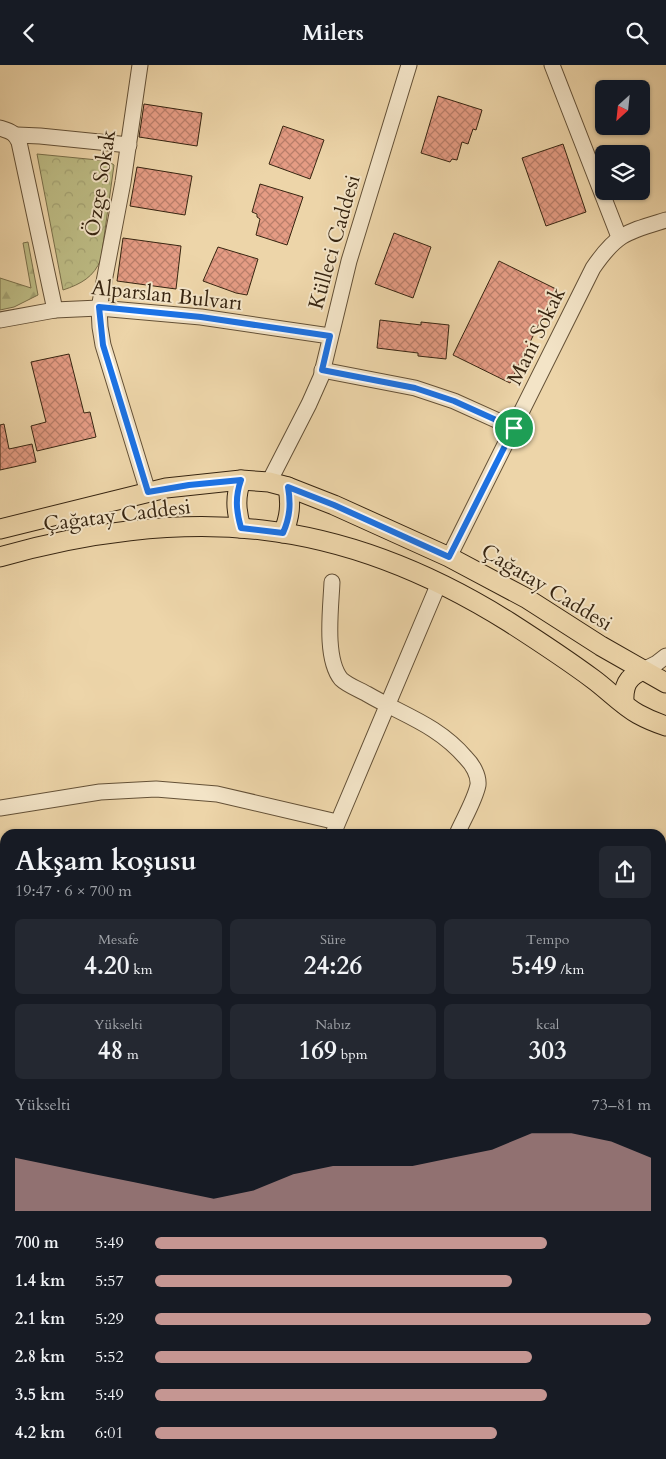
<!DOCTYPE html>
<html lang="tr">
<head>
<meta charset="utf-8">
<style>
	:root { --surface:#171b24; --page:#242831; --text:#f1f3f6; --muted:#9ea1a6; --accent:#c59692 }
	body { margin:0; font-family:Cardo,serif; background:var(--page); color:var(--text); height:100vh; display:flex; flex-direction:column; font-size:19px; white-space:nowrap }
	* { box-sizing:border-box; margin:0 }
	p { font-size:16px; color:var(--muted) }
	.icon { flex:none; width:28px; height:28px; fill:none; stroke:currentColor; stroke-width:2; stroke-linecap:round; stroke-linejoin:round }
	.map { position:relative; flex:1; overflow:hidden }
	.side { position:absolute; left:0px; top:764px; width:666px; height:631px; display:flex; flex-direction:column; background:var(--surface); border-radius:15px 15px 0 0; box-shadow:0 1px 4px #0004 }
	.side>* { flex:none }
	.needle { width:32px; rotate:207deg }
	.tools { position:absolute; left:595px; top:15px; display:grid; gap:10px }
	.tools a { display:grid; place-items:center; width:55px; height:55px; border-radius:8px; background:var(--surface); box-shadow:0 1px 4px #0004; font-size:25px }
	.pin { position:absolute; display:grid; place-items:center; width:42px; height:42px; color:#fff; margin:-21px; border:2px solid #fff; border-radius:50%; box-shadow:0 1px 5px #0007 }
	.round { display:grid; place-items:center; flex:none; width:52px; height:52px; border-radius:8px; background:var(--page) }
	.headline { display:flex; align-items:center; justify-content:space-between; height:85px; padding:0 15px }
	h1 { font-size:28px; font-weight:700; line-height:38px }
	.stats { display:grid; grid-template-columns:repeat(3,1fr); gap:8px; height:85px; padding:5px 15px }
	.stats div { display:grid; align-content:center; border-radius:8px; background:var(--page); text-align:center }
	.stats b { font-size:25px; font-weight:700 }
	.stats small { font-size:14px; font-weight:400 }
	.stats p { font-size:14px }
	.chart { height:140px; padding:10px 15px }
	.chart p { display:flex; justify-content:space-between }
	.chart svg { width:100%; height:90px; margin-top:5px; fill:var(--accent); opacity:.7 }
	ul { padding:0 15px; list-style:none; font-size:16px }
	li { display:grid; grid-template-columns:80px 60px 1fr; align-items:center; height:38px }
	li i { height:12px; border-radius:6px; background:var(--accent) }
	header { display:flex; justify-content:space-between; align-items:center; height:65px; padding:0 15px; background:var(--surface); font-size:22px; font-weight:700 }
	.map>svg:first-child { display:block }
	.forest { fill:url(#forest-firs); stroke:#7a704b }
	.park { fill:url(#park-crowns); stroke:#7a704b }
	.building { fill:url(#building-cross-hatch); stroke:#372511 }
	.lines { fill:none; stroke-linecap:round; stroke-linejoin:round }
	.minor-casing { stroke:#645137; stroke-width:17 }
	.major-casing { stroke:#372511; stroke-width:21 }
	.minor { stroke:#f3e4c7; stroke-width:15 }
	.major { stroke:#edd5a9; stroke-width:19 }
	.route-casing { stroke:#fff; stroke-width:10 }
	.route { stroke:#1a73e8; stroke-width:6 }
	.labels { text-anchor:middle; stroke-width:4; stroke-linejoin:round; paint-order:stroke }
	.street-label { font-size:21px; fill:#372511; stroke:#f3e4c7 }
</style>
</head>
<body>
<header><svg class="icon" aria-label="back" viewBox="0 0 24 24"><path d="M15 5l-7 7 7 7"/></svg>Milers<svg class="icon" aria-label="search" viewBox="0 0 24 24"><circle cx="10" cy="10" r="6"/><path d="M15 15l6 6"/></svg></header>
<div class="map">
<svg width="666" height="1394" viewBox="0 0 666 1394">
	<defs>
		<pattern id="forest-firs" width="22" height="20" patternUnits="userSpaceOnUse" patternTransform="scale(1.25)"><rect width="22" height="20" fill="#bdbc85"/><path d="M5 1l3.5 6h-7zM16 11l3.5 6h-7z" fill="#a3a172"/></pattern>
		<pattern id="park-crowns" width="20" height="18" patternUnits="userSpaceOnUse" patternTransform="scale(1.25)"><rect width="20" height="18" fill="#bdbc85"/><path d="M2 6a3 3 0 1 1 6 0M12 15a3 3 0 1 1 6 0" fill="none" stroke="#a3a172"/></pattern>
		<pattern id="building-cross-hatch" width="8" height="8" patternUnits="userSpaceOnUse" patternTransform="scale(1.25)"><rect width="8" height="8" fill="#e59c84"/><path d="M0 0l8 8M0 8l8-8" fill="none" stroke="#ba7f6b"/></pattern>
	</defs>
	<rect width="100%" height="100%" fill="#edd5a9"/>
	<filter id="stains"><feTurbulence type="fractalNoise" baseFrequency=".004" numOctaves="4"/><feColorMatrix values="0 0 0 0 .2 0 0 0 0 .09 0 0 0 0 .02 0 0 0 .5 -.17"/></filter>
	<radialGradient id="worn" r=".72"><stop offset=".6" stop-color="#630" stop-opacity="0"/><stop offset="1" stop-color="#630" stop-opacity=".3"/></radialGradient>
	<path class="forest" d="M28,177L38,230L14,242L0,245V213L31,223L23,178Z"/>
	<path class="park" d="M37,89L108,96L114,100L101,194C94,212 81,219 63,225Z"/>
	<g class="building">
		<path d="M438,31L482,45L476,65L473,64L468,79L462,77L457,95L452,94L450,97L421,88Z"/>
		<path d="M144,39L202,48L197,81L139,72Z"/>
		<path d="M283,61L324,75L310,114L269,99Z"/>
		<path d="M563,79L586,147L546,161L522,93Z"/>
		<path d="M137,102L192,111L185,150L130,141Z"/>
		<path d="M260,119L303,132L287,180L256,170L260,154L257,152V149L252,147Z"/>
		<path d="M394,168L431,182L413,233L375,219Z"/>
		<path d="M123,173L181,181L176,224L117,216Z"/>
		<path d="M218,182L258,194L247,230L236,228L203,216Z"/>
		<path d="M499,196L556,224L510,318L453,290Z"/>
		<path d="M380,255L421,260V257L449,260L446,294L418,291V288L377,283Z"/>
		<path d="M69,289L84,348L90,347L96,372L37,386L31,361L46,357L31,297Z"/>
		<path d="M4,359L9,384L32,379L36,397L0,405V360Z"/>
	</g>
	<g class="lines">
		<defs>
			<g id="minor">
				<path d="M140,0L123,117L99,243L100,262L103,280L148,427"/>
				<path d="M552,0L619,172"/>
				<path d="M0,63C9,66 15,67 19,77L55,245"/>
				<path d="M17,70L40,71L129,80"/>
				<path d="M0,255L55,245L99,243L201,252L330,271"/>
				<path d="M322,305L415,323L454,336L514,363"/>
				<path d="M269,417L309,339L321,312L349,196L409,0"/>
				<path d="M449,492L593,203C617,168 627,167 666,155"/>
				<path d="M332,517C331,542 324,593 341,614C347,620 360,625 367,629C403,650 438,660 466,693C472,699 479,710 478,720C475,735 463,755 457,769"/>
				<path d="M643,605L657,598L666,591"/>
				<path d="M0,743L100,727L156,724L217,729L337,757"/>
				<path d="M333,769L439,518"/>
				<path d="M0,828L5,835"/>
				<path d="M0,920L5,913"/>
				<path d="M661,1036H666"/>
				<path d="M0,1219L5,1225"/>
				<path d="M661,1266L666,1265"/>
				<path d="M0,1302L5,1298"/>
				<path d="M219,1390L222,1394"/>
				<path d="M303,1394L309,1390"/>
				<path d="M350,1394L351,1390"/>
				<path d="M573,1394L658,1390"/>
			</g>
			<g id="major">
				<path d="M241,415C235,432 236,445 241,463"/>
				<path d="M0,464L166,423L241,415L269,417L288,422L334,440L449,492L526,533L601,581L666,618"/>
				<path d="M283,468C290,452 291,439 288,422"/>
				<path d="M0,492C82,468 177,455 262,465C350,475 434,510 509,557C537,575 566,594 593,614C608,625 622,640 638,649C647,654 657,658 666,661"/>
				<path d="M624,639C623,621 627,612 643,605"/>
			</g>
		</defs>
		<use href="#minor" class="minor-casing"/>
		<use href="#major" class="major-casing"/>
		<use href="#minor" class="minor"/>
		<use href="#major" class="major"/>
	</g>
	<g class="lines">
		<defs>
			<path id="route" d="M99,242L201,252L330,271L322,305L415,323L454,336L514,363L449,492L334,440L288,422C291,439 290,452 283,468L241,463C236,445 235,432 241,415L189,420L148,427L103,280Z"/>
		</defs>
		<use href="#route" class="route-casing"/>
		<use href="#route" class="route"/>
	</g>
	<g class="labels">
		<g class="street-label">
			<text transform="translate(100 118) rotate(-81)" y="7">Özge Sokak</text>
			<text transform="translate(334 177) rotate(-74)" y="7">Külleci Caddesi</text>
			<text transform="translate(167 230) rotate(6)" y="7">Alparslan Bulvarı</text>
			<text transform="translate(536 271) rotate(-64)" y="7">Mani Sokak</text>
			<text transform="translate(117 450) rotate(-7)" y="7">Çağatay Caddesi</text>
			<text transform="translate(547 522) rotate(31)" y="7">Çağatay Caddesi</text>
		</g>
	</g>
	<rect width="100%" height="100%" filter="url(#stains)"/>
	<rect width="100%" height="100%" fill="url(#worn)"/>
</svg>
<div class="tools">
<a><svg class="needle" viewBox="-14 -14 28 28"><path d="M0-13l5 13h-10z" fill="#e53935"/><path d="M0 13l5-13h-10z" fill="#9ea1a6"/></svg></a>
<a><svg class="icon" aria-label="layers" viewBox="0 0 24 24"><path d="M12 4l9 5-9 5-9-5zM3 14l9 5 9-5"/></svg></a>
</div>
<div class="pin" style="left:514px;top:363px;background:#1e9e55"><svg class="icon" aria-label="arrive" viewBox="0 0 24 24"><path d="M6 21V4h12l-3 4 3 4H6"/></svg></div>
<section class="side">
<div class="headline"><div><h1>Akşam koşusu</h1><p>19:47 · 6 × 700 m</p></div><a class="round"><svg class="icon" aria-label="share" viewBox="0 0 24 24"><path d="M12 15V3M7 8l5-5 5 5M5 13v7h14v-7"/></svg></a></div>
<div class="stats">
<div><p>Mesafe</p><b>4.20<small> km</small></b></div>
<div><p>Süre</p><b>24:26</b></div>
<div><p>Tempo</p><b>5:49<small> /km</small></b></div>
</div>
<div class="stats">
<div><p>Yükselti</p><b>48<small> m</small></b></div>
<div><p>Nabız</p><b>169<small> bpm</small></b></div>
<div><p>kcal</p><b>303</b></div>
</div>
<div class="chart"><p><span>Yükselti</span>73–81 m</p>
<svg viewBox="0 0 160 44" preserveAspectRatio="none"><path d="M0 44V18L10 22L20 26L30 30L40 34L50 38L60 34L70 26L80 22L90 22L100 22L110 18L120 14L130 6L140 6L150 10L160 18V44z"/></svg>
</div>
<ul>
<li><b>700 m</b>5:49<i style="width:79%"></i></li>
<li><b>1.4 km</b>5:57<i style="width:72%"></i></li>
<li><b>2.1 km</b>5:29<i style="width:100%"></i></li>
<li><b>2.8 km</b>5:52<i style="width:76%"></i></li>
<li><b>3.5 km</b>5:49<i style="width:79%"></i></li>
<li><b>4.2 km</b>6:01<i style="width:69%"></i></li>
</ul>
</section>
</div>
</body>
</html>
